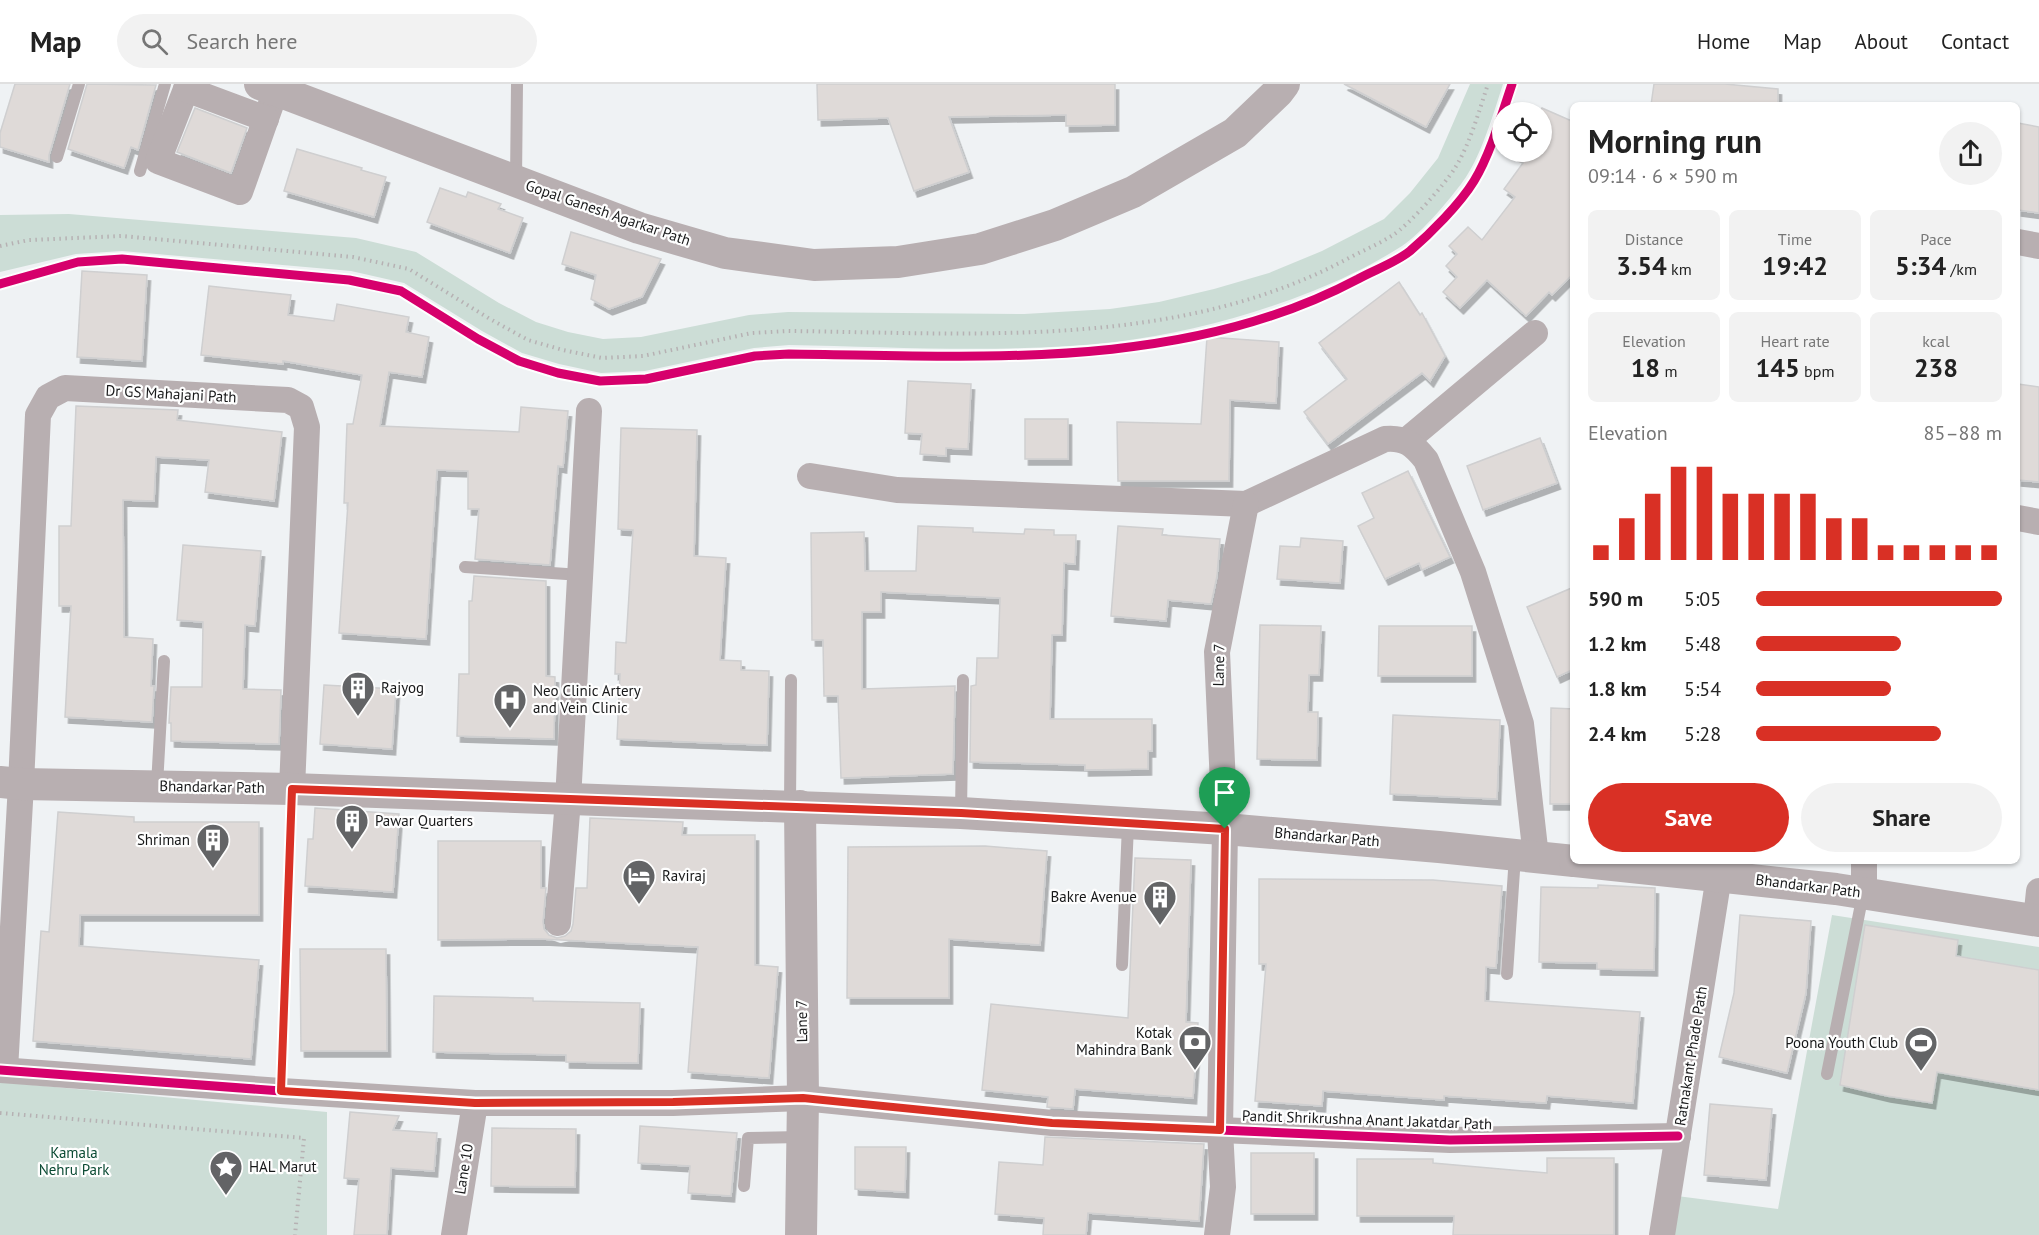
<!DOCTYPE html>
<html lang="en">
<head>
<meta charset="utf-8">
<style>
	:root { --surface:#fff; --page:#f2f2f2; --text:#222; --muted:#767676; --line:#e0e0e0; --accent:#d93025 }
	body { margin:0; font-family:"PT Sans",sans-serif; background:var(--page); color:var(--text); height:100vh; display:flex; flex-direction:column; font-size:22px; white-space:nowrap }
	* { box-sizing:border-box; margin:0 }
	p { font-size:20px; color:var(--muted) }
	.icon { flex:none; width:33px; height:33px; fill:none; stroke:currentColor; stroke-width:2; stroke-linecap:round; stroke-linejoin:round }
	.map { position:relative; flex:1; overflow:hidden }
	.side { position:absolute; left:1570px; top:18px; width:450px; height:762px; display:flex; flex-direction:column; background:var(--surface); border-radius:9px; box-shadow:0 2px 4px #0004 }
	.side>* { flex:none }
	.controls { position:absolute; left:1492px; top:18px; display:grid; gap:12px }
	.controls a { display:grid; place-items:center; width:60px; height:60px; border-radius:50%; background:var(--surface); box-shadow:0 2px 4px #0004; font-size:30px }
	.pin { position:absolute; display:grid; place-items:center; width:51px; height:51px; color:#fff; margin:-62px -26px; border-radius:50% 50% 50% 0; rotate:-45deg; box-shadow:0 0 6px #0007 }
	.pin .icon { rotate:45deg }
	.round { display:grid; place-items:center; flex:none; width:63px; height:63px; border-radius:32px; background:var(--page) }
	.summary { display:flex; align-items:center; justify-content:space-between; height:102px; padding:0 18px }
	h1 { font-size:33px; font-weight:700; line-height:45px }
	.figures { display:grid; grid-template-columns:repeat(3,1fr); gap:9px; height:102px; padding:6px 18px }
	.figures div { display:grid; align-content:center; border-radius:9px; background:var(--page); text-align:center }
	.figures b { font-size:26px; font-weight:700 }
	.figures small { font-size:16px; font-weight:400 }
	.figures p { font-size:16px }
	.chart { height:168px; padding:12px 18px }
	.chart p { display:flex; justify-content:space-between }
	.chart svg { width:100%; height:108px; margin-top:6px; stroke:var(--accent); stroke-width:6 }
	.action { display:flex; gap:12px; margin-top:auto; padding:12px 18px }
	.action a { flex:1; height:69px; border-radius:36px; background:var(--accent); color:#fff; font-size:24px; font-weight:700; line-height:69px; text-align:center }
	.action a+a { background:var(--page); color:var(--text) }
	ul { padding:0 18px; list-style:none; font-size:20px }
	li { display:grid; grid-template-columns:96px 72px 1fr; align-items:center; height:45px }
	li i { height:15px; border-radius:8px; background:var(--accent) }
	header { display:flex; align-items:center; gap:36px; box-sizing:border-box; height:84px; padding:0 30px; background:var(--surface); border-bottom:2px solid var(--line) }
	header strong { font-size:28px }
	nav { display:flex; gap:33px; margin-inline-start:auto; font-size:21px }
	.search { width:420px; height:54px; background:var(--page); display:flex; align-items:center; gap:15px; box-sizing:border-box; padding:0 21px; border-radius:33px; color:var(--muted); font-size:22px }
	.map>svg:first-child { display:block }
	.green { fill:#ccddd6 }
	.building { fill:#dfdad8; stroke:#cfcfd0; stroke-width:1.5; filter:url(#shadow) }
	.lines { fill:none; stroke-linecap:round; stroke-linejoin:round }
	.path { stroke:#b6b1b3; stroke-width:4; stroke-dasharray:1.5 4.5; stroke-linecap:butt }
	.service { stroke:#b8afb1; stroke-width:12 }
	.minor { stroke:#b8afb1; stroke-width:26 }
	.tertiary { stroke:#b8afb1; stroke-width:32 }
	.cycleway-casing { stroke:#fefefe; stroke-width:13 }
	.cycleway { stroke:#d6006c; stroke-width:9 }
	.route-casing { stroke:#fff; stroke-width:12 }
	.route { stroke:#d93025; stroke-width:8 }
	.labels { text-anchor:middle; stroke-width:4.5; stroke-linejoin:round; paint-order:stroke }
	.street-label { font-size:15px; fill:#171819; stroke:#fefefe }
	.poi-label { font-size:15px; fill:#171819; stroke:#fefefe; text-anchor:start }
	.park-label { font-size:15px; fill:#0a4a33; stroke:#fefefe }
</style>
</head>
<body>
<header>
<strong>Map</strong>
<div class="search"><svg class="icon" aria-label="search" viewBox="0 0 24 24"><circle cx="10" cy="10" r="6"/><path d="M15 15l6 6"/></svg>Search here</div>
<nav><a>Home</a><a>Map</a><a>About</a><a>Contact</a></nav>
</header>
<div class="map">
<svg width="2039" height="1151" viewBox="0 0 2039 1151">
	<defs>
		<filter id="shadow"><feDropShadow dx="3.5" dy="6" stdDeviation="0" flood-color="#0004"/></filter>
	</defs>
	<rect width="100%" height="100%" fill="#eff2f4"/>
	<g class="green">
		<path d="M1470,0H1503C1494,28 1482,69 1466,93C1454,111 1420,151 1402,162C1374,180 1343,195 1313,207C1250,232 1183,250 1115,258C1010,270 895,263 789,261L754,264L645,287L601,289L559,280L522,269L482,247L404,199L351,187L122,167L76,170L0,188V131L69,130L356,154L416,168L499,219L536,238L568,248L603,255L641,253L749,231L788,228L1024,230L1110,225L1159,218L1214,205L1269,189L1322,167L1384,135L1410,109L1438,74Z"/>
		<path d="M1832,831L2039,863V1151H1671L1677,1112L1778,1125Z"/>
		<path d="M0,998L327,1028V1151H0Z"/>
	</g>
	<g class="building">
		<path d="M15,0H70L49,71V78L0,63V49Z"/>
		<path d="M87,0L156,1L138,66L131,63L124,84L68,65Z"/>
		<path d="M817,0H1115V41L1066,42V31L949,33L969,88L914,107L888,34L818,36Z"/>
		<path d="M1344,0H1450L1426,43Z"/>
		<path d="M1654,0H1725L1778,5V21H1651Z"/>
		<path d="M195,24L247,44L231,89L177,68Z"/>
		<path d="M1542,24L1574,38V189L1552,211L1549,208L1526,232L1487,196L1460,224L1443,208L1457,193L1446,182L1457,170L1449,162L1468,143L1482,156L1515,113L1504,105L1523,79L1518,77L1522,68H1542V28H1540Z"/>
		<path d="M2018,39L2039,43V129L2018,126Z"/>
		<path d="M297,65L362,84L361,86L386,93L374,133L284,107Z"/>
		<path d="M440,104L466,113L468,108L501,120L498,125L523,134L510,169L427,138Z"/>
		<path d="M571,148L661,175L642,213L609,225L591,215L596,191L562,180Z"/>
		<path d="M82,187L147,191L142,277L77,273Z"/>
		<path d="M1399,198L1420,231L1422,229L1445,272L1430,297L1422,289L1328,360L1304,328L1347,295L1319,259Z"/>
		<path d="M209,202L291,211L288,231L334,237L337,220L409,233L406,248L429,253L422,293L389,288L380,342L519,348L521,323L568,327L563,383L558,382L550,481L475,475L479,425H468V387L437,386L426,555L339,549L348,419H344L347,340H353L362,291L283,277V280L201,271Z"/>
		<path d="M1207,253L1279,258L1276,319L1230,316L1229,397H1118L1117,338L1201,340Z"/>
		<path d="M908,297L971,300L968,365L946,364V372L920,370L922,350L905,349Z"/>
		<path d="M2018,300L2039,303V398L2018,396Z"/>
		<path d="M76,322L178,326L177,336L282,348L274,417L205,408L209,376L156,373L154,417L123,416L124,553L153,555L151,602H154L152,638L65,633L71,522H59V442H71Z"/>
		<rect x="1025" y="335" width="43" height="40"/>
		<path d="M621,344L697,346L694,472L726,474L720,576L741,577V586L769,587L767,661L617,655L620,590H615L616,558L626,559L633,446L618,445Z"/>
		<path d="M1540,354L1557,399L1483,426L1467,382Z"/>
		<path d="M1408,387L1450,473L1422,486L1419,479L1385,495L1358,442L1374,434L1362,409Z"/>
		<path d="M918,442L973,444V448L1024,450L1025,445L1054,446V451H1076L1075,480L1064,479L1062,551H1052L1050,635H1152V667H1148V685L1085,686V681L970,678L971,602L976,601L977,574H998L1000,514L881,508V528H862V605L955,602L953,690L841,694L838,612H824L823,556H812L811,449L864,448L865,487H916Z"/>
		<path d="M1118,442L1163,445L1162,451L1220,455L1217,492L1211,520L1168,516L1166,537L1111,532Z"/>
		<path d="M1301,454L1343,457L1340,499L1277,495L1280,462L1300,463Z"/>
		<path d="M183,461L261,467L255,542L245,541L243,605L281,606L279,660L171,657V639H169L171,603H202L203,538L177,536Z"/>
		<path d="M474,492L546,497V592L555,593L554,655L457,652L459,590H469V517H472Z"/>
		<path d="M1574,503V585L1557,593L1527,523Z"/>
		<path d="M1260,541L1321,542L1319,591H1309L1308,628H1318L1317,676L1257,675Z"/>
		<path d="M1379,542H1472V592H1378Z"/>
		<path d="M324,601L396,605L392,665L320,660Z"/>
		<path d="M1551,624L1574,625V720H1550Z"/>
		<path d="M1393,631L1500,636L1497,715L1390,710Z"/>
		<path d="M315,724L399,730L393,808L305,802L308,755H313Z"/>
		<path d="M58,728L134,733V738H259V831H80L79,862L259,876L251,975L33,957L41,847L49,848Z"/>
		<path d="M590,734L683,738L682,751H755V881L778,883L769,994L688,988L698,863L541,855L438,856V757H541V804H546L543,838L544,845L549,851L557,854L565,852L571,847L573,840L576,804H587Z"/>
		<path d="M985,762L1047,767L1040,861L949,855V914H847L848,763Z"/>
		<path d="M1135,774L1191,776L1186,938L1198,939L1193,1014L1075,1005L1073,1025L1047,1023L1048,1013L982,1006L991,920L1128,934Z"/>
		<path d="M1259,795L1433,796L1502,802L1496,884L1486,883L1485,917L1640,928L1633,1019L1547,1012L1546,1019L1444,1012V1016L1323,1007L1322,1022L1255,1017L1266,880H1259Z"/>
		<path d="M1598,801L1655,804L1654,886L1597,885V879L1539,878L1541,803L1598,804Z"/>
		<path d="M1740,831L1811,837L1806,909L1787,989L1719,973L1734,909Z"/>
		<path d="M1865,841L1958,856L1956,872L2039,886V1006L1937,988L1932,1019L1887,1012L1840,1001Z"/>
		<path d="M300,865H386L387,967H301Z"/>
		<path d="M434,912L533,914V917L640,919L638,979L566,978V971L433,968Z"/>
		<path d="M1710,1020L1772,1025L1766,1096L1704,1091Z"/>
		<path d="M350,1028L399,1032L393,1046L437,1049L434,1087L391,1084L387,1151H354L359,1095L344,1094Z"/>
		<path d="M640,1042L737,1049L731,1112L688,1109L690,1082L638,1079Z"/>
		<path d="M492,1044L576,1045L575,1103L491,1102Z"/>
		<path d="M1045,1053L1204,1060L1199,1137L1088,1129L1086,1151H1043L1044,1134L995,1130L999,1078L1043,1081Z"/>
		<path d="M855,1063H906L905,1108L855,1105Z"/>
		<rect x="1251" y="1069" width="63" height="61"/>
		<path d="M1547,1074H1614V1151H1453L1454,1132H1357V1075H1433V1079L1547,1089Z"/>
	</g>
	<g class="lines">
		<g class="path">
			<path d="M0,162L29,156L122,152L353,173L409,185L490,235L528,256L563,266L602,274L643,272L752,249L788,247C976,249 1177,266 1349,174C1364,166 1379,160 1393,151C1409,141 1445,100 1455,84C1470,60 1479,27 1488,0"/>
			<path d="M282,980L291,733"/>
			<path d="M0,1029L304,1054L295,1151"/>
		</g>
		<g class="service">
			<path d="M57,73L79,0"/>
			<path d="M140,87L165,0"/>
			<path d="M516,96L517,0"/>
			<path d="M465,483L581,491"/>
			<path d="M157,701L164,577"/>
			<path d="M790,721L791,596"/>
			<path d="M961,728L963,596"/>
			<path d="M1122,881L1128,741"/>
			<path d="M1507,890L1515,772"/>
			<path d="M1827,990L1863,810"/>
			<path d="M744,1102L748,1054L802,1053"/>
		</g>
		<g class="minor">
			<path d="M188,0L158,77L240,108L276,6"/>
			<path d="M186,5L266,35"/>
			<path d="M2018,158L2039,162"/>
			<path d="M1406,357L1535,249"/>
			<path d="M810,392L897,406L1246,420L1385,355C1405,353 1414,361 1426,376L1473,488L1521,640L1536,773"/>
			<path d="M2018,434L2039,438"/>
			<path d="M1864,809V777"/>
			<path d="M2036,836L2039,807"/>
			<path d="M558,839L568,716L589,327"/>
			<path d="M0,986L281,1007L475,1019H673L803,1014L1052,1039L1220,1046L1450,1056L1678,1052"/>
			<path d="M5,986L21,700L38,331L48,313L65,304L288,316L301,323L307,343L292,705"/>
			<path d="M454,1151L475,1019"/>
			<path d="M1217,1151L1223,1103L1220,1046L1225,745L1217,568L1246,420"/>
			<path d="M1662,1151L1719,792"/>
		</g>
		<g class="tertiary">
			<path d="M260,0L639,144L725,169L814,181L898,178L980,165L1055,141L1133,108L1235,49L1278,8L1284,0"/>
			<path d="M0,698L21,700L292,705L961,729L1225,745L1439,763L1574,777"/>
			<path d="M800,722L803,1014L801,1151"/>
			<path d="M1575,777L1836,805L2039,837"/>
		</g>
		<defs>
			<g id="cycleway">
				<path d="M0,200L78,178L122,175L349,196L401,207L478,255L519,277L558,289L600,297L646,295L755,272L789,270C980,272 1183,288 1358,195C1374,186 1395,179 1410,167C1430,150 1460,120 1474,97C1490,71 1502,30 1512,0"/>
				<path d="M0,986L281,1007L475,1019H673L803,1014L1052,1039L1220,1046L1450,1056L1678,1052"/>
			</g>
		</defs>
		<use href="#cycleway" class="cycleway-casing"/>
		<use href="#cycleway" class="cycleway"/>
	</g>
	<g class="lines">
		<defs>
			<path id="route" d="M292,705L961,729L1225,745L1220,1046L1052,1039L803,1014L673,1018L475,1019L281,1007Z"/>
		</defs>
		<use href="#route" class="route-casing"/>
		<use href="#route" class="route"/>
	</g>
	<defs>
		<symbol id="building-pin" viewBox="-11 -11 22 30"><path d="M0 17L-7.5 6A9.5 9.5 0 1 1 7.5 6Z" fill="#636466" stroke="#fefefe"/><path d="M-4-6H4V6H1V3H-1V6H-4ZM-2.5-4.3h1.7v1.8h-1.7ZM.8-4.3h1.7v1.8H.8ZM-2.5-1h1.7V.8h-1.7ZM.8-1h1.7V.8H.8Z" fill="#fff"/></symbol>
		<symbol id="hospital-pin" viewBox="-11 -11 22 30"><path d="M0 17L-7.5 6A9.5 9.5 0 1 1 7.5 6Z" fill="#636466" stroke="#fefefe"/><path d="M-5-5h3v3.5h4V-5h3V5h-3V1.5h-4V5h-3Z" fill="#fff"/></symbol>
		<symbol id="hotel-pin" viewBox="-11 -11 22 30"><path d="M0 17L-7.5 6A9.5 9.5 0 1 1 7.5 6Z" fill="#636466" stroke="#fefefe"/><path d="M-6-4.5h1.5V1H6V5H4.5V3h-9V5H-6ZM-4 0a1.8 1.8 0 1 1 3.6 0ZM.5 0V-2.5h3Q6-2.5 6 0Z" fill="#fff"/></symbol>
		<symbol id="bank-pin" viewBox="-11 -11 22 30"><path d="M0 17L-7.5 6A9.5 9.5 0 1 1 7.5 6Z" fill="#636466" stroke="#fefefe"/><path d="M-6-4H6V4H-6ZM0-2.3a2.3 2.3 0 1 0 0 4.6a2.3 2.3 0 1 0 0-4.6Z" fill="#fff"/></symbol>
		<symbol id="stadium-pin" viewBox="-11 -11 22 30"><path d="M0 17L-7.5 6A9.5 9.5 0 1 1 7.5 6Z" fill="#636466" stroke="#fefefe"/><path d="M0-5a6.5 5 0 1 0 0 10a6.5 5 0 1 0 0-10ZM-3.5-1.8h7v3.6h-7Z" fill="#fff"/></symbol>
		<symbol id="sight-pin" viewBox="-11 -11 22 30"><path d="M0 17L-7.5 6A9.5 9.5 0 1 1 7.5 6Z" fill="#636466" stroke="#fefefe"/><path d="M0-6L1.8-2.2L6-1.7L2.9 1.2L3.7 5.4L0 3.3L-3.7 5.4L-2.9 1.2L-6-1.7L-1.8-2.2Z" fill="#fff"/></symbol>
	</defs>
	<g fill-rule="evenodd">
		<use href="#building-pin" x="339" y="585" width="38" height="52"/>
		<use href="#hospital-pin" x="491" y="597" width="38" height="52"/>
		<use href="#building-pin" x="333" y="718" width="38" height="52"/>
		<use href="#building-pin" x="194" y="737" width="38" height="52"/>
		<use href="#hotel-pin" x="620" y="773" width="38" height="52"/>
		<use href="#building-pin" x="1141" y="794" width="38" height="52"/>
		<use href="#bank-pin" x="1176" y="939" width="38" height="52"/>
		<use href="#stadium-pin" x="1902" y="940" width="38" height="52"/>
		<use href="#sight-pin" x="207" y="1064" width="38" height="52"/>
	</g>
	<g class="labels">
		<g class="street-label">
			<text transform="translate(608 129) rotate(19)" y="5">Gopal Ganesh Agarkar Path</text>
			<text transform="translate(171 310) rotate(3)" y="5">Dr GS Mahajani Path</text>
			<text transform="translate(1219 581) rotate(-89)" y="5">Lane 7</text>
			<text transform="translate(212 703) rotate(1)" y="5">Bhandarkar Path</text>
			<text transform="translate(1327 753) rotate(5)" y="5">Bhandarkar Path</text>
			<text transform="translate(1808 802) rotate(7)" y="5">Bhandarkar Path</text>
			<text transform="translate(802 937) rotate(-91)" y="5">Lane 7</text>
			<text transform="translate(1691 972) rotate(-81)" y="5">Ratnakant Phade Path</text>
			<text transform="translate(1367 1036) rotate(2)" y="5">Pandit Shrikrushna Anant Jakatdar Path</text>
			<text transform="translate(464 1085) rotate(-81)" y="5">Lane 10</text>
		</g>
		<g class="poi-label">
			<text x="381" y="609">Rajyog</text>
			<text x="533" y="612">Neo Clinic Artery<tspan x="533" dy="17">and Vein Clinic</tspan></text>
			<text x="375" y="742">Pawar Quarters</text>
			<text x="190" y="761" text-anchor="end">Shriman</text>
			<text x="662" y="797">Raviraj</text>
			<text x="1137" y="818" text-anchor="end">Bakre Avenue</text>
			<text x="1172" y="954" text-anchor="end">Kotak<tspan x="1172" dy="17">Mahindra Bank</tspan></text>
			<text x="1898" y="964" text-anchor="end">Poona Youth Club</text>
			<text x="249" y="1088">HAL Marut</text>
		</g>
		<g class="park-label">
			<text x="74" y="1074">Kamala<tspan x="74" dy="17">Nehru Park</tspan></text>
		</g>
	</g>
</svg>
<div class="controls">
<a><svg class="icon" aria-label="locate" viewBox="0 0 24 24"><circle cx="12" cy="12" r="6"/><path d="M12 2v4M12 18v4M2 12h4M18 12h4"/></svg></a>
</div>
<div class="pin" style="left:1225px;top:745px;background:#1e9e55"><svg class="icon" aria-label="arrive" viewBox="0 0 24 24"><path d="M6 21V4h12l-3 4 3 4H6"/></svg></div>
<section class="side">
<div class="summary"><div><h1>Morning run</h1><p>09:14 · 6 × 590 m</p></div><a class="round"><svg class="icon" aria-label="share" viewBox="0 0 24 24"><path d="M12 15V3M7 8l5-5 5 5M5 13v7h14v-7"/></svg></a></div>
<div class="figures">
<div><p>Distance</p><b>3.54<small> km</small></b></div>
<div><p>Time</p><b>19:42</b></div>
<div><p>Pace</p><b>5:34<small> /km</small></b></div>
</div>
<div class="figures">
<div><p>Elevation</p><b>18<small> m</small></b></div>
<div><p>Heart rate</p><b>145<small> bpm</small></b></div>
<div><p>kcal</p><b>238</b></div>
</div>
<div class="chart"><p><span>Elevation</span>85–88 m</p>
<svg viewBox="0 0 160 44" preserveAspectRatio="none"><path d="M5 44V38M15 44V27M25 44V17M35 44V6M45 44V6M55 44V17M65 44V17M75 44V17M85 44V17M95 44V27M105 44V27M115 44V38M125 44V38M135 44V38M145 44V38M155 44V38"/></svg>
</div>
<ul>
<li><b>590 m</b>5:05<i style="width:100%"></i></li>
<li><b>1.2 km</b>5:48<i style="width:59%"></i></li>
<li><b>1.8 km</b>5:54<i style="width:55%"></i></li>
<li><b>2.4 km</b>5:28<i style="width:75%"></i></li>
</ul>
<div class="action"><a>Save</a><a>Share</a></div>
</section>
</div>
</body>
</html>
